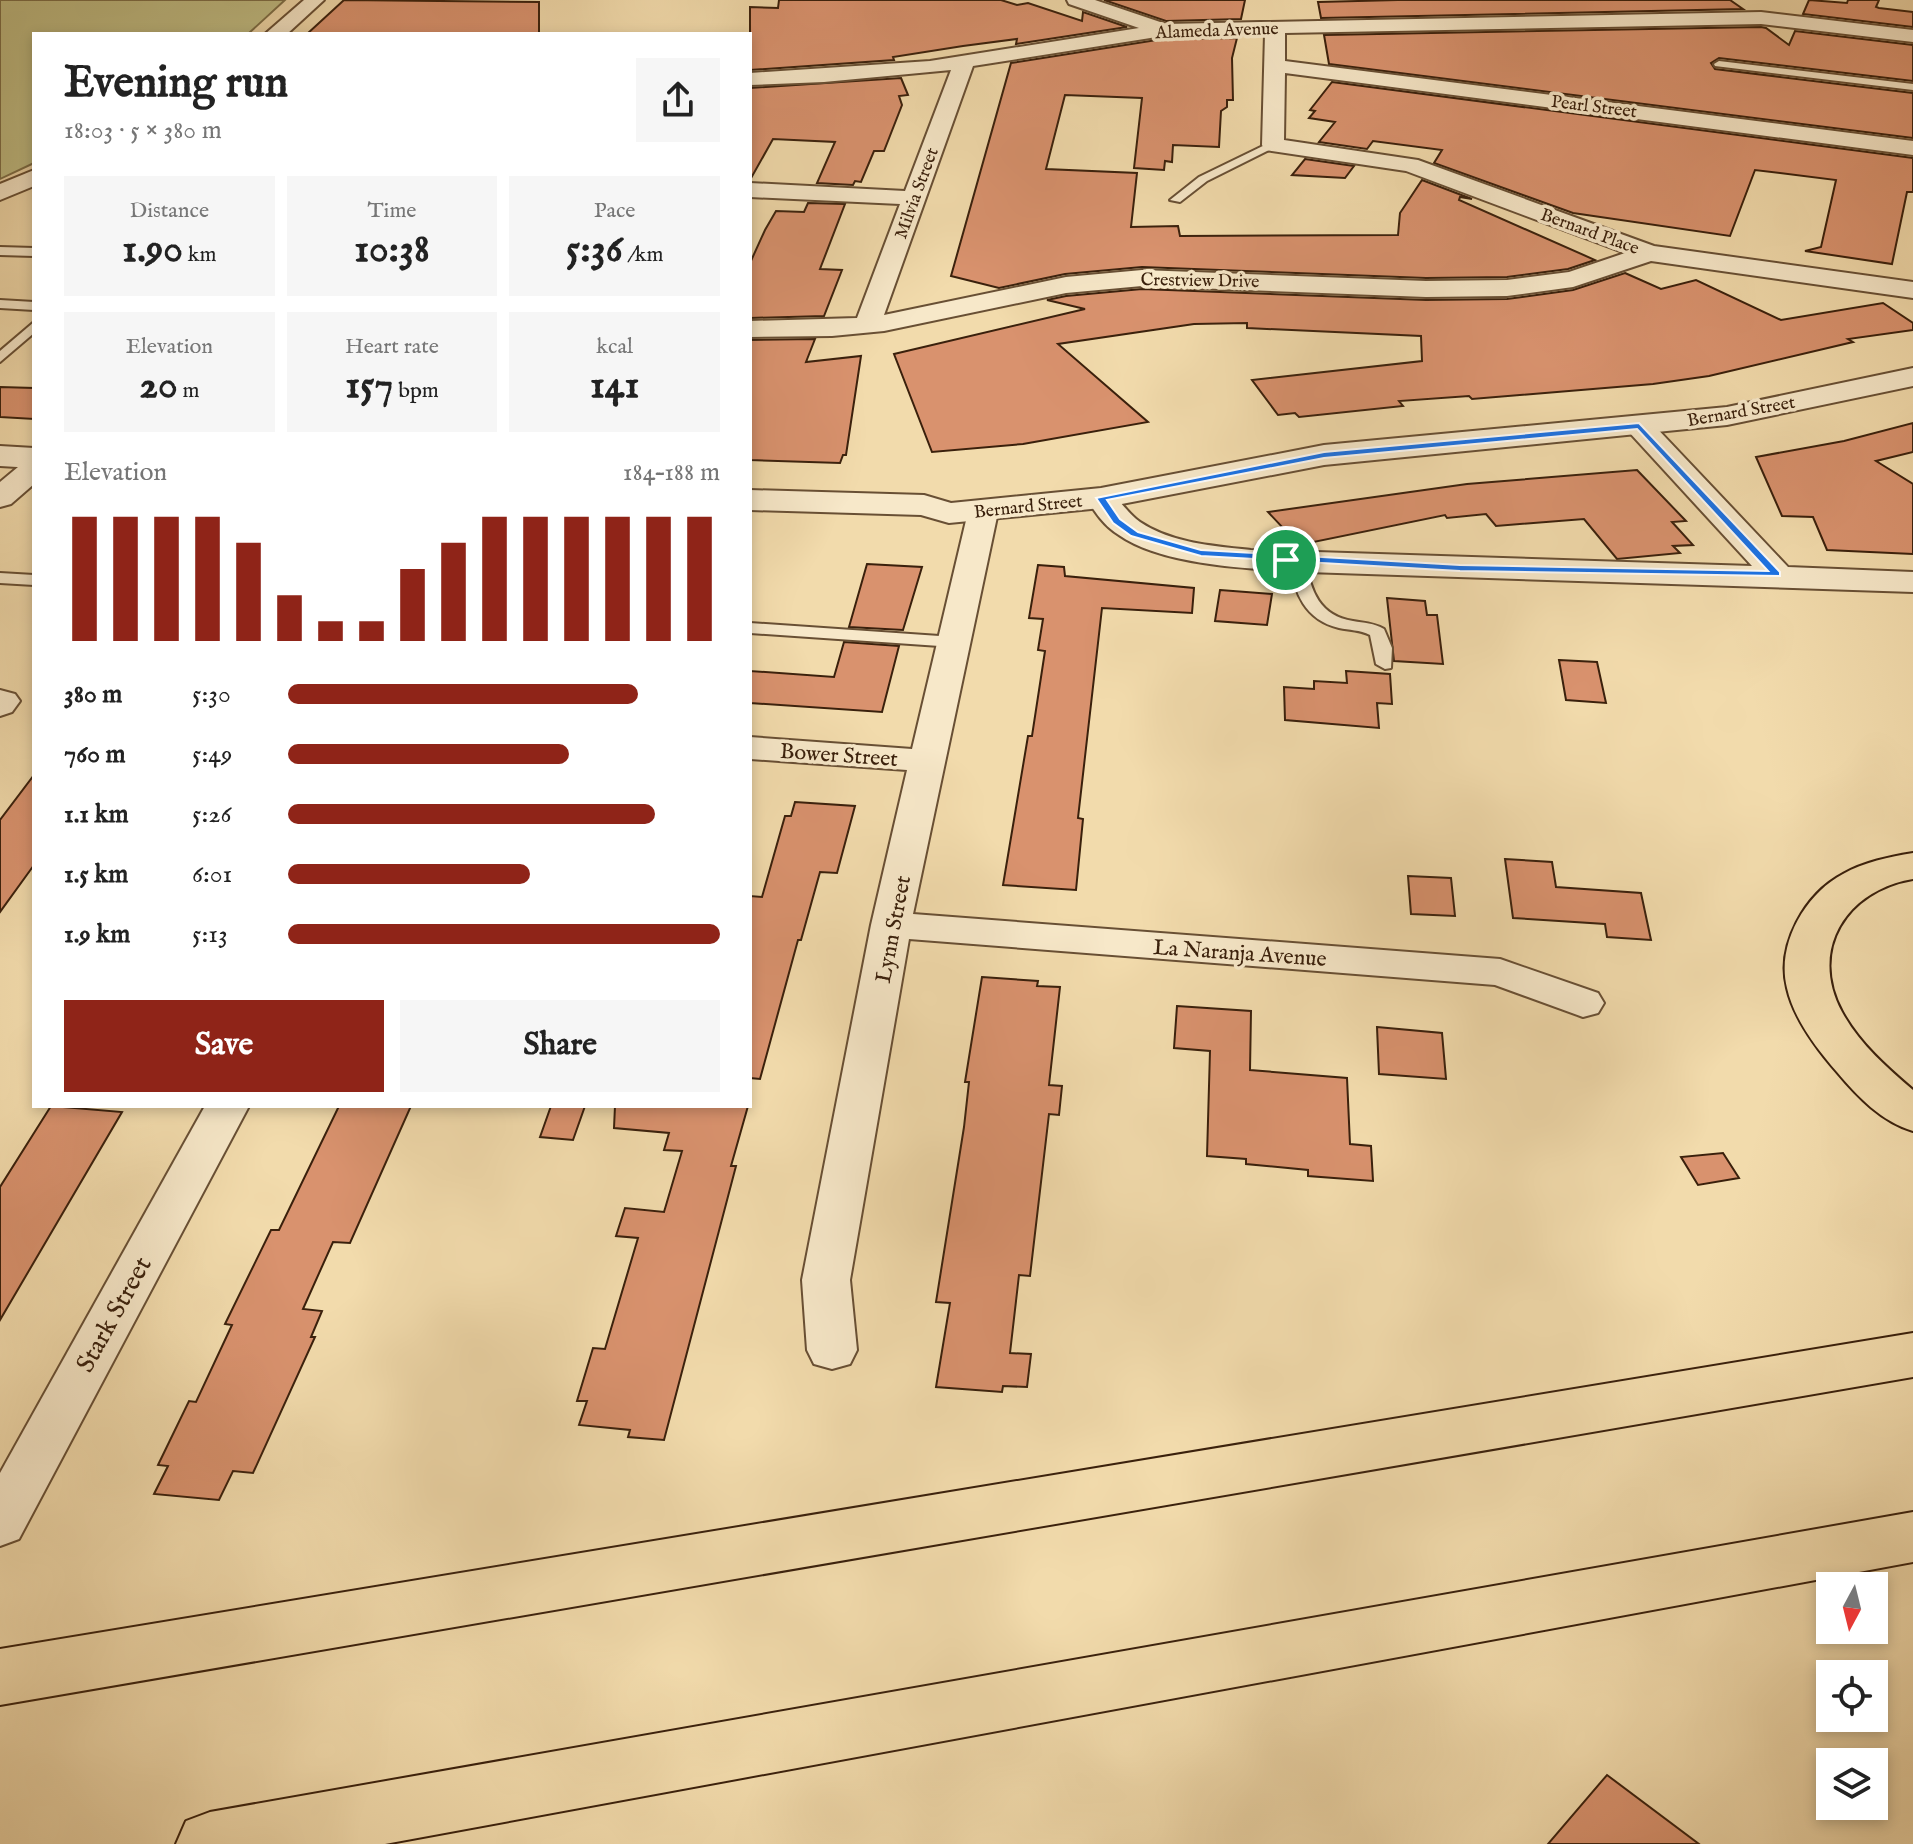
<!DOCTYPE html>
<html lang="en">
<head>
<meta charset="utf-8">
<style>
	:root { --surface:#fff; --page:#f6f6f6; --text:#222; --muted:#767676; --accent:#8f2418 }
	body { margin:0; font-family:"IM FELL English",serif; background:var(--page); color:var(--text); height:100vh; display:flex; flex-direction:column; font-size:30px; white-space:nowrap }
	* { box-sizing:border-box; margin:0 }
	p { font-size:26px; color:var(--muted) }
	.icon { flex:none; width:44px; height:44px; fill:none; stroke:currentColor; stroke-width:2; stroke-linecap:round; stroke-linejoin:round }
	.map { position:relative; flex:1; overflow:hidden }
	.side { position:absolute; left:32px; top:32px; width:720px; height:1076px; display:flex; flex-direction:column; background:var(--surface); border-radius:0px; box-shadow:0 4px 12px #0003 }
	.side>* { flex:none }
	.needle { width:52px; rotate:187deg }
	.buttons { position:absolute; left:1816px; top:1572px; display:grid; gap:16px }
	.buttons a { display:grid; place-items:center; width:72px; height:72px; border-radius:0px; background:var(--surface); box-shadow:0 4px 12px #0003; font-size:40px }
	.pin { position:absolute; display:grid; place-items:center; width:68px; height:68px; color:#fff; margin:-34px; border:4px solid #fff; border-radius:50%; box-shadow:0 2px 8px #0007 }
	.round { display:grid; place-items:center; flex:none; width:84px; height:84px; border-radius:0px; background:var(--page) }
	.summary { display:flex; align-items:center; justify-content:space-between; height:136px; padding:0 32px }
	h1 { font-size:44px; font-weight:700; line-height:60px }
	.figures { display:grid; grid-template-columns:repeat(3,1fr); gap:12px; height:136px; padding:8px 32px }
	.figures div { display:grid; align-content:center; border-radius:0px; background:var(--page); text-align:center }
	.figures b { font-size:40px; font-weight:700 }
	.figures small { font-size:22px; font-weight:400 }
	.figures p { font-size:22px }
	.chart { height:224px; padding:16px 32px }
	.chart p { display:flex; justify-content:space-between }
	.chart svg { width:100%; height:144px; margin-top:8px; stroke:var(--accent); stroke-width:6 }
	.button { display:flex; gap:16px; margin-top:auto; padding:16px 32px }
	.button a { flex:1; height:92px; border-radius:0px; background:var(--accent); color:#fff; font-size:32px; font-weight:700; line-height:92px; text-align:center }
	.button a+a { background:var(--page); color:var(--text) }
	ul { padding:0 32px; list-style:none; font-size:26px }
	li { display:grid; grid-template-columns:128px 96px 1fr; align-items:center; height:60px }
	li i { height:20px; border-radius:10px; background:var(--accent) }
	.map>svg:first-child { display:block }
	.green { fill:#c0be85; stroke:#7d6f48; stroke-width:2 }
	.building { fill:#d9926e; stroke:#3a200c; stroke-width:2 }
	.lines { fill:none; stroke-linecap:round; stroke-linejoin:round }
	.service-casing { stroke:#684f34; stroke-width:4 }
	.minor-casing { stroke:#684f34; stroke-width:4 }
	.tertiary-casing { stroke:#684f34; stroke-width:4 }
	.motorway-casing { stroke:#3a200c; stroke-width:4 }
	.service { fill:#f7e8c9; fill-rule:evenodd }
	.minor { fill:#f7e8c9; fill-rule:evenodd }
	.tertiary { fill:#f7e8c9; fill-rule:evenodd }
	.motorway { fill:#f2dbac; fill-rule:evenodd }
	.route { fill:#1a73e8; stroke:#fff; stroke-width:2; fill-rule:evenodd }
	.labels { text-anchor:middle; stroke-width:7; stroke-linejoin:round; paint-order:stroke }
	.far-street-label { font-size:18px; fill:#3a200c; stroke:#f7e8c9 }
	.street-label { font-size:22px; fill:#3a200c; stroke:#f7e8c9 }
	.near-street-label { font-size:26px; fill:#3a200c; stroke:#f7e8c9 }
</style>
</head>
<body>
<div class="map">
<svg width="1913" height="1844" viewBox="0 0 1913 1844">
	<rect width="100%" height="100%" fill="#f2dbac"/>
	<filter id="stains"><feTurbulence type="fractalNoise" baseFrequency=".0025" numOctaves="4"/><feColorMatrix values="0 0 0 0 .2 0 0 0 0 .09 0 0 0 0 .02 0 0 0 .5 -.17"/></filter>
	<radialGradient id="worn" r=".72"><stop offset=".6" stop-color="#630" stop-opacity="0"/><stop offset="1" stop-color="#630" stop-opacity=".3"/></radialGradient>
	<path class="green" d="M0,0H285L248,34H34V163L0,179Z"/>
	<g class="building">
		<path d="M344,0L539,2V34H307Z"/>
		<path d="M779,0H1001L1017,5L1028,3L1082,21L1083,12L1127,27L1016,44L1017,39L963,46L893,57L894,60L750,70V7L778,8Z"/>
		<path d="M1104,0H1245L1241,19L1166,21Z"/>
		<path d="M1398,0H1730L1743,9L1321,18L1318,2Z"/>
		<path d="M1809,0L1847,3L1848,0H1879L1876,7L1879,8L1913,12V27L1803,14Z"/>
		<path d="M1761,27L1766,28L1789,45L1795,31L1913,45V81L1719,58L1711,63L1715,69L1913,93V138L1329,64L1324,35Z"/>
		<path d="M1237,38L1232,58L1233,100H1227V107L1221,111L1219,147L1173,145L1172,162L1165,161L1164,170L1134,168L1142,98L1065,95L1046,169L1137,173L1131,227L1178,226L1180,236L1398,235L1400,213L1422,180L1472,199L1460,197L1459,200L1595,260L1568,269L1507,277L1426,278L1142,267L1065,274L999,288L951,276L1011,63L1163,39Z"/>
		<path d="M901,78L908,95L899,96L902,105L884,151H874L861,182L855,181L853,185L817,183L835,142L773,139L750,180V88Z"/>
		<path d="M1332,82L1913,158V192H1907L1892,264L1805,251L1821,247L1836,180L1755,170L1730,236L1573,213L1434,163L1442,150L1373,141L1367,149L1319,142L1335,122L1309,118L1315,111L1310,110Z"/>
		<path d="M1305,159L1354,166L1345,178L1292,175Z"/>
		<path d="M808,203L845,204L820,269L842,270L824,316L750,318V263L765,230L776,211L804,212Z"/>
		<path d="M1625,273L1661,289L1696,280L1781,320L1883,303L1913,323V330L1848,339L1853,342L1709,376L1653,384L1472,399L1469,396L1399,401L1403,406L1299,417L1295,413L1278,415L1252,380L1422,361L1421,336L1247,328V323L1194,324L1058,344L1148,422L1023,444L932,452L894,354L1085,309L1047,300L1066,296L1142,289L1426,300L1507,299L1573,290Z"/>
		<path d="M815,339L806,362L861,356L846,455H843L840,463L750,460V340Z"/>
		<path d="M0,387L34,388V419L0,417Z"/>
		<path d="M1913,423V452L1876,461L1913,484V554L1827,550L1813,517L1782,516L1756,457L1844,441Z"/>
		<path d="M1637,470L1686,521L1672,522L1693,545L1673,546L1680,553L1617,559L1584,519L1496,526L1486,514L1447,518L1445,515L1299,545L1268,512L1467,484Z"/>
		<path d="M867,564L922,567L903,630L849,627Z"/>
		<path d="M1038,565L1064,567L1065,576L1194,588L1192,613L1102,608L1078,818L1083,819L1076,890L1003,885L1028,736H1032L1045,651L1038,650L1043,619L1029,618Z"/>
		<path d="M1220,590L1272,594L1267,625L1215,621Z"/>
		<path d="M1387,598L1425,601L1427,615H1437L1443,664L1394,661Z"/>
		<path d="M844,642L899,646L882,712L750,703V671L834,677Z"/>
		<path d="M1559,660L1597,662L1606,703L1566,700Z"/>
		<path d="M1346,671L1390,674L1392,704L1377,703L1379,728L1285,720L1284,687L1314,689V681L1347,683Z"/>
		<path d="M34,775V865L0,912V820Z"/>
		<path d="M795,802L855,806L837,873L820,872L801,940H798L760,1079L750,1078V896L762,897L785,816H791Z"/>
		<path d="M1505,859L1552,862L1556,887L1641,893L1651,940L1607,937L1605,924L1513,918Z"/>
		<path d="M1408,876L1451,878L1455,916L1411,914Z"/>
		<path d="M982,977L1038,981L1037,986L1060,987L1049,1085L1062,1086L1059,1115L1049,1114L1030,1276L1019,1275L1010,1353L1031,1354L1027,1387L1003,1386L1002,1392L936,1387L950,1303L936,1302L964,1127L969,1082H965Z"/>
		<path d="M1177,1006L1251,1011L1250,1070L1347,1078L1350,1144L1371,1146L1373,1181L1308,1176V1170L1246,1164V1159L1207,1156L1210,1051L1174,1048Z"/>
		<path d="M1377,1027L1442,1033L1446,1079L1379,1074Z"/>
		<path d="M51,1106L122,1112L0,1320V1187Z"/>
		<path d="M339,1106H411L350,1243L333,1242L303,1309L322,1311L311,1337H315L253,1473L233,1471L219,1500L154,1494L168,1466L158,1465L189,1401L196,1402L232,1325L225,1324L271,1230H279Z"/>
		<path d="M551,1106H585L573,1140L540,1137Z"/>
		<path d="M615,1106H748L731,1166H736L664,1440L628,1437L630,1430L579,1425L587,1401H577L593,1348L605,1349L638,1238L616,1236L625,1208L664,1212L682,1151L664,1150L669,1133L614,1128Z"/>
		<path d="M1723,1153L1739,1178L1698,1185L1681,1157Z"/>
		<path d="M1607,1775L1699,1844H1548Z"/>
	</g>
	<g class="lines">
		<defs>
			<g id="service">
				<path d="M1719,61L1913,84V90L1715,66L1714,64Z"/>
				<path d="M1269,143L1279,145L1207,181L1180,202L1170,200L1199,177Z"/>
				<path d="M0,247L34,248V256L0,255Z"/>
				<path d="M0,300L34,302V310L0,308Z"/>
				<path d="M34,322V333L0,362V351Z"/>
				<path d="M1298,556L1306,561C1310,591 1320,616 1353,621C1364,623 1374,623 1384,629L1392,648L1391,668L1385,669L1376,664L1370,635C1360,630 1349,630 1339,628C1305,620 1294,593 1290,561Z"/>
				<path d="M0,573L34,575V585L0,583Z"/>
				<path d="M750,623L954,637L962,642L954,647L750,633Z"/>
			</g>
			<g id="minor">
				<path d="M304,0H324L287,34H265Z"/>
				<path d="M1067,0H1095L1166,24L1761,12L1913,30V42L1761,24L1285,33V61L1913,141V155L1285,73L1284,140L1418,160L1654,246L1913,282V298L1651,261L1573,287L1507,296L1426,297L1142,286L1066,293L884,331L832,336L750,337V321L857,318L900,204L750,197V183L905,191L951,70L824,82L750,85V73L930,61L1139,28L1069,4ZM1265,34L1262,145L1265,150L1406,171L1625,253L1569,272L1507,280L1426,281L1142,270L1066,277L884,315L973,66L1163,36Z"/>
				<path d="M34,170V186L0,200V184Z"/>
				<path d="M1639,417L1649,420L1788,567L1913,572V592L1307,572C1254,569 1163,566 1119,535C1104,526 1095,512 1086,498L1090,492C1116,485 1121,509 1140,522C1171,543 1214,546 1251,550L1752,566L1629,432L1625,426L1629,420Z"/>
				<path d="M34,459V484L11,504L0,507V482L24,462Z"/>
				<path d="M983,503L994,506L998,512L913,914L1500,959L1598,993L1604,1003L1598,1013L1583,1017L1495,985L909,939L850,1280L857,1350L850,1364L832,1369L814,1364L807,1350L802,1280L871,925L907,770L750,759V737L912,749L968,512L972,506Z"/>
				<path d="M0,690L15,694L20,701L12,712L0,716Z"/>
				<path d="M205,1106H249L19,1539L0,1546V1473Z"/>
			</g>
			<g id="tertiary">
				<path d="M1913,368V386L1727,425L1324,465L1101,508L949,523L921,515L750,510V490L924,495L951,503L1101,488L1324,445L1727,407Z"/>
				<path d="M0,446L34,448V468L0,466Z"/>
			</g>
			<g id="motorway">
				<path d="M1913,853V879C1847,890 1808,949 1842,1012C1859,1043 1886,1067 1913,1090V1131C1882,1122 1857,1096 1837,1072C1816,1048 1794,1019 1787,988C1776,945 1805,894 1843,874C1864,862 1889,857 1913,853Z"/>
				<path d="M1913,1333V1377L0,1705V1649Z"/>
				<path d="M1913,1512V1562L385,1844H176L186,1821L210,1812Z"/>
			</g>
		</defs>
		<use href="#service" class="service-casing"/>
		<use href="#minor" class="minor-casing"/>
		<use href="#tertiary" class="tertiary-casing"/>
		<use href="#motorway" class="motorway-casing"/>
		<use href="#service" class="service"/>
		<use href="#minor" class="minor"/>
		<use href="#tertiary" class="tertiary"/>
		<use href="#motorway" class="motorway"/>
	</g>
	<path class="route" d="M1639,423L1780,572V576L1460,571L1201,556L1131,536L1113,523L1096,498L1324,452ZM1637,429L1768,571L1460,565L1201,550L1138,532L1120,519L1107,500L1324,458Z"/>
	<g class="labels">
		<g class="far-street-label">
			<text transform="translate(1217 30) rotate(-2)" y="6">Alameda Avenue</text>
			<text transform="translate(1594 106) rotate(7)" y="6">Pearl Street</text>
			<text transform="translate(916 193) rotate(-70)" y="6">Milvia Street</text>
			<text transform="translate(1590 231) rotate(20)" y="6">Bernard Place</text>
			<text transform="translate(1200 280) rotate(1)" y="6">Crestview Drive</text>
			<text transform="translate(1741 411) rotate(-10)" y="6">Bernard Street</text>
			<text transform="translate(1028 506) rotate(-6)" y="6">Bernard Street</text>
		</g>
		<g class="street-label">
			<text transform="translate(839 754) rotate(4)" y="8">Bower Street</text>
			<text transform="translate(892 929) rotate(-79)" y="8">Lynn Street</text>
			<text transform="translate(1240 952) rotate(4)" y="8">La Naranja Avenue</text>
		</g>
		<g class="near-street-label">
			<text transform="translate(113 1314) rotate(-61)" y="9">Stark Street</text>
		</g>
	</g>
	<rect width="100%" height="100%" filter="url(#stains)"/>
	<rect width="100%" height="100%" fill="url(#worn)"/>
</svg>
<div class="buttons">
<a><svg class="needle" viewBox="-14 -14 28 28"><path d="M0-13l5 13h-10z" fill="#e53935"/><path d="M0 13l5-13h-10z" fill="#767676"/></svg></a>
<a><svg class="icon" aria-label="locate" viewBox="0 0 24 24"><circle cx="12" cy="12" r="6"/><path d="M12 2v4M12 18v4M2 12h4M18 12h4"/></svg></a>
<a><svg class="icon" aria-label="layers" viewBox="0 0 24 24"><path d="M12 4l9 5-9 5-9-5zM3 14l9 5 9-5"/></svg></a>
</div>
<div class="pin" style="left:1286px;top:560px;background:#1e9e55"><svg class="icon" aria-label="arrive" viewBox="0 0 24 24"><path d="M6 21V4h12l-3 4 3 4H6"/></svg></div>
<section class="side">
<div class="summary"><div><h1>Evening run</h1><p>18:03 · 5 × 380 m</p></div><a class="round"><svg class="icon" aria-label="share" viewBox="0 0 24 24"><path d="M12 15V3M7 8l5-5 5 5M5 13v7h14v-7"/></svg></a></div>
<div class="figures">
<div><p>Distance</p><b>1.90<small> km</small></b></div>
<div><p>Time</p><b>10:38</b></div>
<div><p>Pace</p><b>5:36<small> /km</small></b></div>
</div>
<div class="figures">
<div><p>Elevation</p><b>20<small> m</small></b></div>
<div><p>Heart rate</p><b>157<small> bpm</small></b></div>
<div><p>kcal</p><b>141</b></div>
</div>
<div class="chart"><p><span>Elevation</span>184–188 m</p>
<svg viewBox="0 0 160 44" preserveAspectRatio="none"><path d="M5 44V6M15 44V6M25 44V6M35 44V6M45 44V14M55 44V30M65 44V38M75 44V38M85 44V22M95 44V14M105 44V6M115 44V6M125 44V6M135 44V6M145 44V6M155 44V6"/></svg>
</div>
<ul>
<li><b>380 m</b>5:30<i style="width:81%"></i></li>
<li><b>760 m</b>5:49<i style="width:65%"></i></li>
<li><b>1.1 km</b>5:26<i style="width:85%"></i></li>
<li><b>1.5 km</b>6:01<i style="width:56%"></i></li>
<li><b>1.9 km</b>5:13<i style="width:100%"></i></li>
</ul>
<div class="button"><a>Save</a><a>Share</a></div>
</section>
</div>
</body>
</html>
